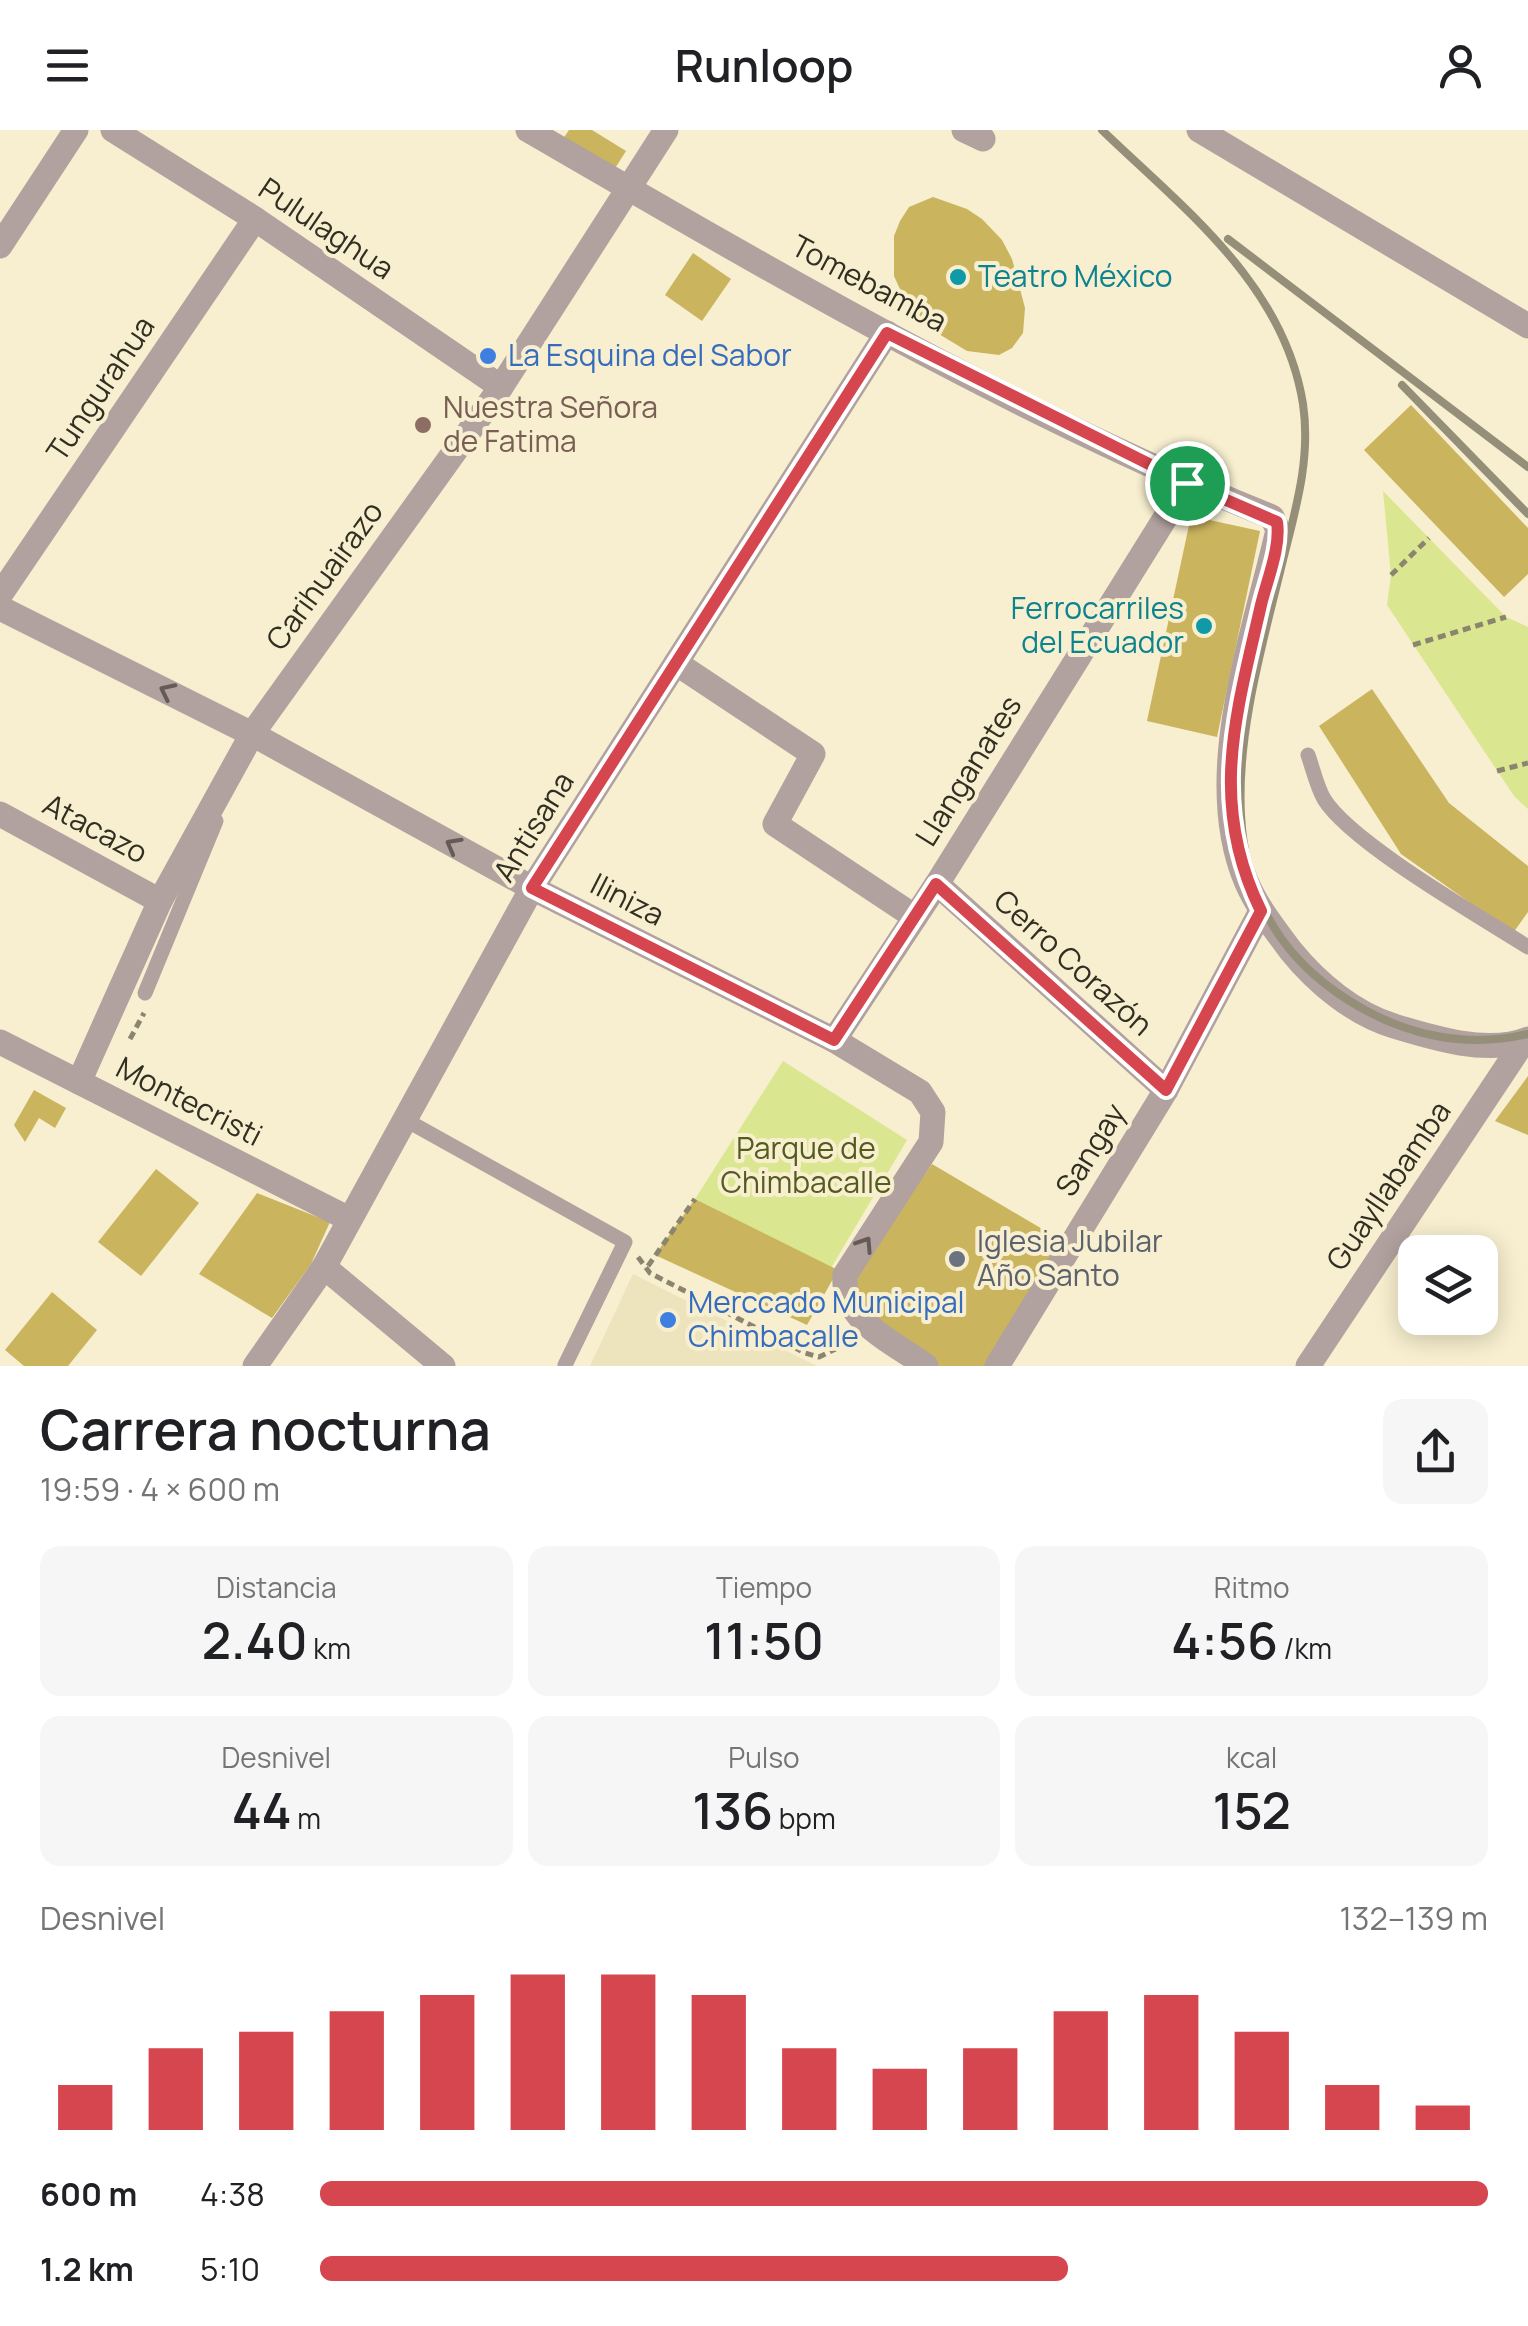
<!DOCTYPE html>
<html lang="es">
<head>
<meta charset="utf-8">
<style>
	:root { --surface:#fff; --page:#f6f6f6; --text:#202124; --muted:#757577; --accent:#d6464f }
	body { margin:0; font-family:Manrope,sans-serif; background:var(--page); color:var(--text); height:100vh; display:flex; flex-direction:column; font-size:38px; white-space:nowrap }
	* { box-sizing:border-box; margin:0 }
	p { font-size:32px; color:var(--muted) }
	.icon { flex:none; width:55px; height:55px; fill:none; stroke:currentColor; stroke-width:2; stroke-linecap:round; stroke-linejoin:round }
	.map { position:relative; height:1236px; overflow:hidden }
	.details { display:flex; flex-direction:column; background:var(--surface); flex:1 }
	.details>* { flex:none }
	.controls { position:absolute; left:1398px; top:1105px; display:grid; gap:20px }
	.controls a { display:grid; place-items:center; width:100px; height:100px; border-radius:20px; background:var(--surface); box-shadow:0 5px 25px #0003; font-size:50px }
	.pin { position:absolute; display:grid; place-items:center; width:85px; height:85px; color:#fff; margin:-42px; border:5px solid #fff; border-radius:50%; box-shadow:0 2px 10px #0007 }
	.round { display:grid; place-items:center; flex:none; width:105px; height:105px; border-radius:20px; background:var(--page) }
	.summary { display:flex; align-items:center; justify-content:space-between; height:170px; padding:0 40px }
	h1 { font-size:55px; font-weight:600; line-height:75px }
	.metrics { display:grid; grid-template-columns:repeat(3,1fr); gap:15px; height:170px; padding:10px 40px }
	.metrics div { display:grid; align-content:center; border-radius:20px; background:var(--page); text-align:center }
	.metrics b { font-size:50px; font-weight:600 }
	.metrics small { font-size:28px; font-weight:400 }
	.metrics p { font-size:28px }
	.chart { height:280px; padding:20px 40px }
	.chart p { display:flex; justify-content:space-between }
	.chart svg { width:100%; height:180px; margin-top:10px; stroke:var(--accent); stroke-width:6 }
	ul { padding:0 40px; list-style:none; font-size:32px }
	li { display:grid; grid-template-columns:160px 120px 1fr; align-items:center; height:75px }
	li i { height:25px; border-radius:12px; background:var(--accent) }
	header { display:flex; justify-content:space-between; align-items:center; height:130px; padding:0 40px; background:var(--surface); font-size:45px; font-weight:600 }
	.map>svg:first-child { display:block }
	.built { fill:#ede3bc }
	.green { fill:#dbe691 }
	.building { fill:#cab45e }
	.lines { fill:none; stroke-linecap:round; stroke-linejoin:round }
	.path { stroke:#8b8570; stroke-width:5; stroke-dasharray:8 5; stroke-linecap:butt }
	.service { stroke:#b1a19f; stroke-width:15 }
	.minor { stroke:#b1a19f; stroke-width:25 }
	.tertiary { stroke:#b1a19f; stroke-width:25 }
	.rail { stroke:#958f79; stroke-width:8 }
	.oneway { stroke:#645c54 }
	.route-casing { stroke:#fff; stroke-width:20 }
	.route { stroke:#d6464f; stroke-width:12 }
	.culture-dot { fill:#0f9aa8; stroke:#f7efcf; stroke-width:4 }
	.shop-dot { fill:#3f7fe0; stroke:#f7efcf; stroke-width:4 }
	.education-dot { fill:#8d6e63; stroke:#f7efcf; stroke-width:4 }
	.worship-dot { fill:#6b7280; stroke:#f7efcf; stroke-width:4 }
	.labels { text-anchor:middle; stroke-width:8; stroke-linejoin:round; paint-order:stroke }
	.street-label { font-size:30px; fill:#312e22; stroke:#f7efcf }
	.culture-label { font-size:30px; fill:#0d838f; stroke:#f7efcf; text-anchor:start }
	.shop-label { font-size:30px; fill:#366cbe; stroke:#f7efcf; text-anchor:start }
	.education-label { font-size:30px; fill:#785e54; stroke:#f7efcf; text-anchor:start }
	.park-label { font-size:30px; fill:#545b1e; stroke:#f7efcf }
	.worship-label { font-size:30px; fill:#5b616d; stroke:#f7efcf; text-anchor:start }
</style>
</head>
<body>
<header><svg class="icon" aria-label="menu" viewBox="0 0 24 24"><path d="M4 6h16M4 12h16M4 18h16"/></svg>Runloop<svg class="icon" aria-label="person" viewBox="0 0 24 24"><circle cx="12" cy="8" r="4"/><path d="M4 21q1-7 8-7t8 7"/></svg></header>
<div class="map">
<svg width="1528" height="1236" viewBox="0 0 1528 1236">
	<rect width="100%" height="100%" fill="#f7efcf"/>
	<path class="built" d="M633,1144L817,1236H590Z"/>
	<g class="green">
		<path d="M1383,361L1506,487L1528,497V679L1514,666L1387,475L1391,445Z"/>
		<path d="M783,931L907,1010L831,1138L695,1069Z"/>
	</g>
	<g class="building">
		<path d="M569,0H592L626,21L612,43L561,12Z"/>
		<path d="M933,67L967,79L982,89L1002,110L1012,129L1025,178L1023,203L1012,218L999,225L967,221L924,195L904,168L894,146V106L900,91L909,77Z"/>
		<path d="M693,123L731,149L702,191L665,165Z"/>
		<path d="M1411,275L1528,398V444L1504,467L1364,320Z"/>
		<path d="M1191,386L1260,401L1217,607L1147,591Z"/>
		<path d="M1372,559L1449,673L1528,736V782L1513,803L1401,724L1319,596Z"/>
		<path d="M1528,946V1005L1495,991Z"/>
		<path d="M34,960L66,978L55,998L39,988L25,1012L14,995Z"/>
		<path d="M932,1034L1061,1110L987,1236H939L855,1177L851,1148Z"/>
		<path d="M156,1039L199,1073L141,1146L98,1112Z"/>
		<path d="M257,1063L330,1092L311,1134L272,1188L199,1144Z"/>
		<path d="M695,1069L838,1140L807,1195L655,1125Z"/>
		<path d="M52,1162L97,1200L68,1236H24L5,1220Z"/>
	</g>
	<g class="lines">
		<g class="path">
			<path d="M1391,445L1429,408"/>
			<path d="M1413,515L1506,487"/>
			<path d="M1497,641L1528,633"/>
			<path d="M130,909L144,883"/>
			<path d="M638,1127L650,1143L805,1223L819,1227L844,1215"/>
			<path d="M648,1136L695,1069"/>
		</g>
		<g class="service">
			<path d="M1308,625C1313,639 1317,657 1324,669C1351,713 1481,787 1528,817"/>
			<path d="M145,863L216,691"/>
			<path d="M404,989L625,1112L565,1235"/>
		</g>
		<g class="minor">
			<path d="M113,0L255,89L501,257"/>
			<path d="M528,0C769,140 1013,283 1272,387L1278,400C1254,505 1202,646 1246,751C1257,777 1274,798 1291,821C1317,853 1354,884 1394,896C1433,908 1488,925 1528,909"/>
			<path d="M964,0L983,9"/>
			<path d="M0,116L76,0"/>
			<path d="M0,465L255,89"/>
			<path d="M0,478L252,604L532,758L834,910L920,962L933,982L931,1012L845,1145C841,1190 893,1212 926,1236"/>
			<path d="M676,533L813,624L775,694L915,787"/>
			<path d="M0,684L160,771"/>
			<path d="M937,754L1166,960"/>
			<path d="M834,910L937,754L1187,353"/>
			<path d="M0,912L349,1089"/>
			<path d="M79,952L160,771L252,604L501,257L666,0"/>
			<path d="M324,1137L443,1236"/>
			<path d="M255,1236L324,1137L532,758L887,203"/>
			<path d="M997,1236L1166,960L1261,781"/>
			<path d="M1308,1236L1524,911"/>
		</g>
		<path class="tertiary" d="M1199,0L1528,196"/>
		<g class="rail">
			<path d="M1102,0C1184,79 1284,154 1303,274C1311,328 1296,378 1283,430C1246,582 1185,767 1348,870C1403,905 1465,919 1528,904"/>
			<path d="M1228,109L1528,337"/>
			<path d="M1402,255L1528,384"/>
		</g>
	</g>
	<defs><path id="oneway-chevron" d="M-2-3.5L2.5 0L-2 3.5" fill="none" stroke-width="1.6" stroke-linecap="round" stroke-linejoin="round" transform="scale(2.5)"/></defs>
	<g class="oneway">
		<use href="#oneway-chevron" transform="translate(167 561) rotate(-154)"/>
		<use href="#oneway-chevron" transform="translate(453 715) rotate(-151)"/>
		<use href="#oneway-chevron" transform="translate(865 1114) rotate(-57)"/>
	</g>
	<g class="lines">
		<defs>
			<path id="route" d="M887,203L1187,353L1277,392C1281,417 1267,450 1261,475C1236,584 1208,674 1261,781L1166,960L936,754L834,910L532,758Z"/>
		</defs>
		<use href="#route" class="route-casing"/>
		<use href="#route" class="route"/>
	</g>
	<g class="culture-dot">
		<circle cx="958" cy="147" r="10"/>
		<circle cx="1204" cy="496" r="10"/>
	</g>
	<g class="shop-dot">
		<circle cx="488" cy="226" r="10"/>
		<circle cx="668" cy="1190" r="10"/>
	</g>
	<circle class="education-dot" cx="423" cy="295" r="10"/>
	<circle class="worship-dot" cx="957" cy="1129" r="10"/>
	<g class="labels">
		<g class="street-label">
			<text transform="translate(326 99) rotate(34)" y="10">Pululaghua</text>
			<text transform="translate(869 154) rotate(28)" y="10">Tomebamba</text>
			<text transform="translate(101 259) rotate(-56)" y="10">Tungurahua</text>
			<text transform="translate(325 446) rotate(-54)" y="10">Carihuairazo</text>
			<text transform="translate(969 641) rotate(-58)" y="10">Llanganates</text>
			<text transform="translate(534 697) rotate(-58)" y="10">Antisana</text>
			<text transform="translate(95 699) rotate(28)" y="10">Atacazo</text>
			<text transform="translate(627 770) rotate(27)" y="10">Iliniza</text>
			<text transform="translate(1073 833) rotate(42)" y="10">Cerro Corazón</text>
			<text transform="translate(189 972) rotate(27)" y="10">Montecristi</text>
			<text transform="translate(1091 1020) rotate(-58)" y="10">Sangay</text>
			<text transform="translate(1389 1056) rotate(-56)" y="10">Guayllabamba</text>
		</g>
		<g class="culture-label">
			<text x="978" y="157">Teatro México</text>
			<text x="1184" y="489" text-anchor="end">Ferrocarriles<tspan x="1184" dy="34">del Ecuador</tspan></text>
		</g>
		<g class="shop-label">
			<text x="508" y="236">La Esquina del Sabor</text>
			<text x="688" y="1183">Merccado Municipal<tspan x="688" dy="34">Chimbacalle</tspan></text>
		</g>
		<g class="education-label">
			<text x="443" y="288">Nuestra Señora<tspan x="443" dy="34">de Fatima</tspan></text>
		</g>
		<g class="park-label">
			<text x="806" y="1029">Parque de<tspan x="806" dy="34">Chimbacalle</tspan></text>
		</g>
		<g class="worship-label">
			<text x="977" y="1122">Iglesia Jubilar<tspan x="977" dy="34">Año Santo</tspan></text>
		</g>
	</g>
</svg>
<div class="controls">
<a><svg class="icon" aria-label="layers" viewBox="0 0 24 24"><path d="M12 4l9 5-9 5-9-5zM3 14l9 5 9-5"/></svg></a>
</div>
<div class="pin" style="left:1187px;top:353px;background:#1e9e55"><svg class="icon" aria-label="arrive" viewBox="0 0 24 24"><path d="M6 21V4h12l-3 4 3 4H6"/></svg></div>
</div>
<section class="details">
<div class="summary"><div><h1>Carrera nocturna</h1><p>19:59 · 4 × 600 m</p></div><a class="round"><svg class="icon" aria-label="share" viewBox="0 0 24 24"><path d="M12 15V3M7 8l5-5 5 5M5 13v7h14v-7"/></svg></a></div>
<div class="metrics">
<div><p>Distancia</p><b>2.40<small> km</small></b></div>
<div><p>Tiempo</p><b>11:50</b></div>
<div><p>Ritmo</p><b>4:56<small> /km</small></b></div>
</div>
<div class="metrics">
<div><p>Desnivel</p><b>44<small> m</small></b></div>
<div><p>Pulso</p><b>136<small> bpm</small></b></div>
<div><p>kcal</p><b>152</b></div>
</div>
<div class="chart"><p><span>Desnivel</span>132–139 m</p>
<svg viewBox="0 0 160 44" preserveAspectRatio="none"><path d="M5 44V33M15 44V24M25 44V20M35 44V15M45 44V11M55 44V6M65 44V6M75 44V11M85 44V24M95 44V29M105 44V24M115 44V15M125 44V11M135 44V20M145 44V33M155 44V38"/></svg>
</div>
<ul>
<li><b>600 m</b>4:38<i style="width:100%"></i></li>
<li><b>1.2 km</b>5:10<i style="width:64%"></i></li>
</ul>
</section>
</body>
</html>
